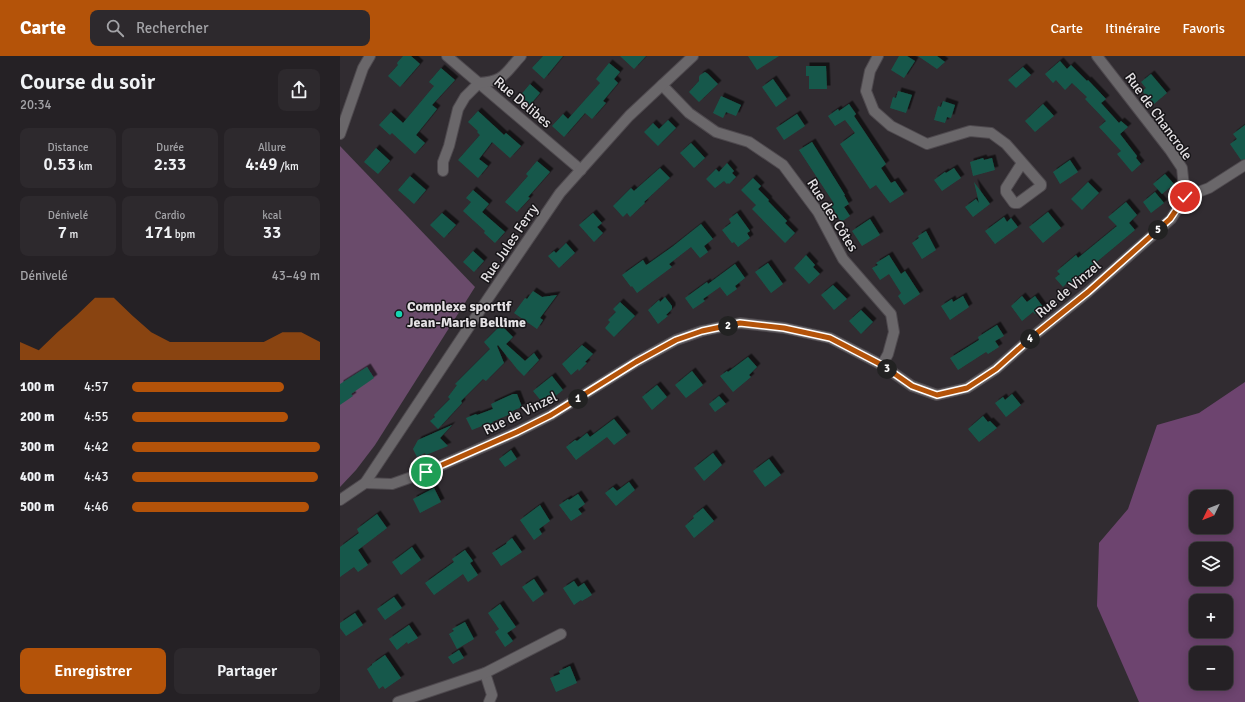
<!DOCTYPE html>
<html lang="fr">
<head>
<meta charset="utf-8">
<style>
	:root { --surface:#252125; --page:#2d292d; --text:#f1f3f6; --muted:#a3a3a7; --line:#423e42; --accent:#b45309 }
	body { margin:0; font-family:Signika,sans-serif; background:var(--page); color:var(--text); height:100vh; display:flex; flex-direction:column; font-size:15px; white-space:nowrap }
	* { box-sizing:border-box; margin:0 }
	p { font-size:13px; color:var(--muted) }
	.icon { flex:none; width:22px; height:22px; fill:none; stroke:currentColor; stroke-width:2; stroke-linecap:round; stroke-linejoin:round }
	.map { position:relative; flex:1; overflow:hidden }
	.drawer { display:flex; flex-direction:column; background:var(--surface); width:340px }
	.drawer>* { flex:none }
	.needle { width:26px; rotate:227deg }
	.tools { position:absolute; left:849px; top:434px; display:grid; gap:8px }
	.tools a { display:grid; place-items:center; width:44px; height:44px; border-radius:8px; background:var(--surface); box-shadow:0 2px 10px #0003,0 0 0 1px var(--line); font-size:20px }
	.pin { position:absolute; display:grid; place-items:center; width:34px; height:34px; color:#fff; margin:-17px; border:2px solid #fff; border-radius:50%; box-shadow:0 1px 4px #0007 }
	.km { position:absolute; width:20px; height:20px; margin:-10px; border-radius:50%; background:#222; color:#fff; font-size:11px; line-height:20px; text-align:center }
	.round { display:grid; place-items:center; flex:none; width:42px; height:42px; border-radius:8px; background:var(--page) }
	.overview { display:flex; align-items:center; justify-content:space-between; height:68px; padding:0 20px }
	h1 { font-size:22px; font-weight:600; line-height:30px }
	.stats { display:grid; grid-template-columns:repeat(3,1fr); gap:6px; height:68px; padding:4px 20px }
	.stats div { display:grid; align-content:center; border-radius:8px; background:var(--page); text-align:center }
	.stats b { font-size:17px; font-weight:600 }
	.stats small { font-size:11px; font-weight:400 }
	.stats p { font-size:11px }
	.chart { height:112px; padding:8px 20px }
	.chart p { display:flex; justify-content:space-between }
	.chart svg { width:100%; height:72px; margin-top:4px; fill:var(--accent); opacity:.7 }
	.cta { display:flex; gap:8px; margin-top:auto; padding:8px 20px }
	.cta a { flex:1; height:46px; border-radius:8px; background:var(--accent); color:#fff; font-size:16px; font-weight:600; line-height:46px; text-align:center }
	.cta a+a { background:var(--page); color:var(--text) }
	ul { padding:0 20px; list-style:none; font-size:13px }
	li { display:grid; grid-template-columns:64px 48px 1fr; align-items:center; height:30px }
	li i { height:10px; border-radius:5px; background:var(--accent) }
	header { display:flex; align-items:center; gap:24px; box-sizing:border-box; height:56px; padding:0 20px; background:var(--accent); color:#fff }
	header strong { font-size:19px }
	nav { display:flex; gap:22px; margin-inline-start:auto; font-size:14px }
	.search { width:280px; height:36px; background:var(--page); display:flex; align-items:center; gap:10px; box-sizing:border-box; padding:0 14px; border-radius:8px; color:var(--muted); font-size:15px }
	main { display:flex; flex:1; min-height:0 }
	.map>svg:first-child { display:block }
	.green { fill:#6a4b6b }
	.forest { fill:#6d446f; fill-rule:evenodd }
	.building { fill:#19594b; filter:url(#shadow) }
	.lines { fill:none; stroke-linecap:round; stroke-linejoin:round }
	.minor-casing { stroke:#4e494e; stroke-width:12 }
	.minor { stroke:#6a676a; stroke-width:10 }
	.route-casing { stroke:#fff; stroke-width:8 }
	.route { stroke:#b45309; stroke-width:5 }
	.poi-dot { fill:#16d5b3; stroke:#171518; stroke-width:1.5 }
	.labels { text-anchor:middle; stroke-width:3; stroke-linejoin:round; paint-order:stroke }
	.street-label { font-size:14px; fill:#e5e2e5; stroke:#171518 }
	.poi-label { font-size:14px; font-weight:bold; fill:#e5e2e5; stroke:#171518; text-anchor:start }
</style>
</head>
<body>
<header>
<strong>Carte</strong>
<div class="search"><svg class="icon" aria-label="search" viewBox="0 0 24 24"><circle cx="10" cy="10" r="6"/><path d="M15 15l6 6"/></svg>Rechercher</div>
<nav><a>Carte</a><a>Itinéraire</a><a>Favoris</a></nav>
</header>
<main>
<section class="drawer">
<div class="overview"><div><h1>Course du soir</h1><p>20:34</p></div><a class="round"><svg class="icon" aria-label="share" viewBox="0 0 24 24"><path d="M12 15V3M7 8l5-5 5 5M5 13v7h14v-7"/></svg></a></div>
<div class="stats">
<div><p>Distance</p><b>0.53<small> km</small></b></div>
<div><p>Durée</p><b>2:33</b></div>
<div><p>Allure</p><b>4:49<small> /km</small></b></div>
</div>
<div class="stats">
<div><p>Dénivelé</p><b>7<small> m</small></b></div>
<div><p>Cardio</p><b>171<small> bpm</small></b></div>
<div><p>kcal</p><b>33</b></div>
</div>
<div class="chart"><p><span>Dénivelé</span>43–49 m</p>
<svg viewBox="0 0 160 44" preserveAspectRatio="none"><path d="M0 44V33L10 38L20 27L30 17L40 6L50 6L60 17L70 27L80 33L90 33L100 33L110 33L120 33L130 33L140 27L150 27L160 33V44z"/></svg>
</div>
<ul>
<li><b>100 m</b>4:57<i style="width:81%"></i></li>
<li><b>200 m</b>4:55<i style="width:83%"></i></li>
<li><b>300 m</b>4:42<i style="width:100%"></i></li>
<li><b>400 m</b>4:43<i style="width:99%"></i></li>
<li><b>500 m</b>4:46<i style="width:94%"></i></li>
</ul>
<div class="cta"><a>Enregistrer</a><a>Partager</a></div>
</section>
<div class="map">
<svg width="905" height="646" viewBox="0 0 905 646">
	<defs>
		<filter id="shadow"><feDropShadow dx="3.5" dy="-3.5" stdDeviation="0" flood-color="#0009"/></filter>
	</defs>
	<rect width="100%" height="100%" fill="#312c31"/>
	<path class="green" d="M0,90L135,231L35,389L16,414L0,431Z"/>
	<path class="forest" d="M905,326V646H799L757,550L759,487L788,453L817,369L859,357ZM856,441H886V471H856ZM856,493H886V523H856ZM856,545H886V575H856ZM856,597H886V627H856Z"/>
	<g class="building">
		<path d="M63,0H71L80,8L60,31L48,20L58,9L57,7Z"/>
		<path d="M203,0H223L204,23L192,12Z"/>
		<path d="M280,0H306L294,13Z"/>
		<path d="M408,0H439L417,14Z"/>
		<path d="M559,0H567L575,5L564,22L551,14Z"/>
		<path d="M578,0H597L605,6L597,13Z"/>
		<path d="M720,5L727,13L731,9L747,25L748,24L766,43L761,47L779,67L781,65L788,71L780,78L797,100L796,102L801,108L792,116L777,98L781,95L759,71L766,65L745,43L747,41L732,27L725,34L716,24L713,27L705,18Z"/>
		<path d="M269,7L280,16L274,23L278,27L263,45L266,47L252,63L245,57L224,81L212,70L223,58L228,63L260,27L256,23Z"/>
		<path d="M466,10H486L487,33H469V20H466Z"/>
		<path d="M683,11L691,19L676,32L668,24Z"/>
		<path d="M101,12L115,24L92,49L97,53L76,79L85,87L75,98L52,77L50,79L39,69L51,56L63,67L94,30L89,26Z"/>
		<path d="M365,16L368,18L378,28L359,46L349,36L359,25V21L360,19Z"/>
		<path d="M811,18L827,37L814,48L802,35L806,32L801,26Z"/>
		<path d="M433,23L447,43L436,51L422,31Z"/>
		<path d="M190,28L200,37L189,50L179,41Z"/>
		<path d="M558,35L572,39L566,57L550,52L553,41L556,42Z"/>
		<path d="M381,40L401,49L396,60L386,56L383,62L373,57Z"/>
		<path d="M603,45L615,49L611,62L607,61L605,67L594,64L598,50L601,51Z"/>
		<path d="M509,48L516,58L514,60L546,108L541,112L551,127L555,125L564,138L550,147L536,129L530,133L500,88L515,77L505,64L495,70L488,60L498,53L499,55Z"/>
		<path d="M703,48L714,60L695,76L685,65Z"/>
		<path d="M138,55L164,79L166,77L181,90L170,102L152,86L139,103L148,110L138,122L118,104L140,79L137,76L138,75L128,66Z"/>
		<path d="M457,58L465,70L444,84L436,72Z"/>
		<path d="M328,64L336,72L318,90L304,76L313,67L319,73Z"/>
		<path d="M905,69V103L901,104L890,88L897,83L893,78Z"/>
		<path d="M472,86L505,139H504L509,148L504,151L510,160L501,166L490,148L493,146L459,94Z"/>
		<path d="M351,87L365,102L354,112L340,97Z"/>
		<path d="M36,92L50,105L38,118L24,106Z"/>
		<path d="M643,102L644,104L652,102L655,114L633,120L630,106Z"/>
		<path d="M730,104L738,116L720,128L713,116Z"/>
		<path d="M197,105L210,116L188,141L190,142L177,156L165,146L188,120L186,118Z"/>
		<path d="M387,107L394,115L392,117L396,121L389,128L388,127L387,128L384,125L375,132L366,123L376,113L379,116Z"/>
		<path d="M320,112L330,122L304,146L305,147L290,161L287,157L283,161L273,150L291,132L294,135Z"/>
		<path d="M614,112L621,122L602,135L594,124L605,116L606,117Z"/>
		<path d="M825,118L834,128L822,138L813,128Z"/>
		<path d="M70,120L86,134L74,148L58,134Z"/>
		<path d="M413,122L421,130L418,133L429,144L428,145L447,165L445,167L455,177L445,187L412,153L416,149L401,134Z"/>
		<path d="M634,126L650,148L633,161L625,151L636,143L639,147Z"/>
		<path d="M748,126L759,137L742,154L731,143Z"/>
		<path d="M133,134L149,148L142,156L165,176L155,187L144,177L145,175L123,155L131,146L126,142Z"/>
		<path d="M815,136L824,147L811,157L803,146Z"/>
		<path d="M786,146L797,159L789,167L795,174L729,229L727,227L723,231L715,222L720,218L717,215L736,199L738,202L777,170L768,161Z"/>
		<path d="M708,156L721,172L703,187L689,171Z"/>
		<path d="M102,157L116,169L104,182L90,169Z"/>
		<path d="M253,157L262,167L257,171L263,177L254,186L239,169Z"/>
		<path d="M397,157L410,175L407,177L410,182L398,191L394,186L392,187L382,174L391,167L389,163Z"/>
		<path d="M664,161L667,166L671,162L678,171L655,188L645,175Z"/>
		<path d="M530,163L540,179L522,190L512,175Z"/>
		<path d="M361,168L373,183L364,190L368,196L360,202L351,191L329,208L332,211L297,237L292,230L291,231L282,219L303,204L306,209L308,208L332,191Z"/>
		<path d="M586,175L596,194L582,203L572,187L579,182L578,180Z"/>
		<path d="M226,187L235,197L219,212L208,200L214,195L216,197Z"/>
		<path d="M133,195L144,205L134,216L123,206Z"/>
		<path d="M466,199L475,209L473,211L480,218L469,228L454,212Z"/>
		<path d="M549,199L561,218L565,215L580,238L564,249L558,240L561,237L549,218L540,224L532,212L538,209L536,207Z"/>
		<path d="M428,207L443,228L431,237L415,216Z"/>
		<path d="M395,208L405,222L395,230L397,233L387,240L380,231L363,243L365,245L353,253L345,242L367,226L368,228Z"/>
		<path d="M493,229L507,243L494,254L481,239Z"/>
		<path d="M193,235L202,241L217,239L200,262L203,264L197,273L174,257L185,242L187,243Z"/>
		<path d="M623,240L629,251L610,264L601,250L612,243L613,246Z"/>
		<path d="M682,240L687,246L695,240L703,251L695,258L693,256L682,265L671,250Z"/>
		<path d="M325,241L332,250V253L326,259L328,260L318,268L308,254L319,244L320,246Z"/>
		<path d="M280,246L295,260L274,281L265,272L270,266L268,264L276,256L273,253Z"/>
		<path d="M521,254L533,266L521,278L509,265Z"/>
		<path d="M161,269L173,281L166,288L185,305L194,297L199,304L184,320L177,313L158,289L157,290L164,307L146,325L143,323L121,345L122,347L98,373L90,365L95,361L94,359L110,343L108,341L117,329L115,328L150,293L144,286Z"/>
		<path d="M657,269L664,280L655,285L659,291L648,298L646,296L618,314L610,302L639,284L638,281Z"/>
		<path d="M242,289L253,298L245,306L247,307L239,315L238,313L231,319L222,308Z"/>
		<path d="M408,301L417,311L409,319L411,321L393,336L380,320L387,315L388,316Z"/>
		<path d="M27,311L34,322L11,338L13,340L0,349V328Z"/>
		<path d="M352,315L363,329L346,342L335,329Z"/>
		<path d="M212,320L223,334L213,342L211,340L202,346L193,335Z"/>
		<path d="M317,329L327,341L312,354L302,341Z"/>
		<path d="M173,338H177L182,351L172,355L173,357L152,366L153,367L143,372L142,370L132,374L126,362L136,358L137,359L153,353L151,348Z"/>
		<path d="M672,338L681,349L666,361L655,347L663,341L665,344Z"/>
		<path d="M379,340L386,348L375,356L369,348Z"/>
		<path d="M643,360L648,366L650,365L657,372L639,386L628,373Z"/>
		<path d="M274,363L287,379L274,389L267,381L236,404L226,391L235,384L237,385L247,377L250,381Z"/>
		<path d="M112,369L100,382L108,390L86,399L85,397L77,401L73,393L78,384Z"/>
		<path d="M171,394L177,403L165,411L159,403Z"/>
		<path d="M373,397L382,409L364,425L354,412Z"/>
		<path d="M429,403L441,419L425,431L413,415Z"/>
		<path d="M289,426L295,434L276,450L265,437L273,431L277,435Z"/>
		<path d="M94,432L101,446L80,457L73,443Z"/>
		<path d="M238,438L245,448L238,453L242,458L231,465L219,449L228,443L229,444Z"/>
		<path d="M200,449L210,465L199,473L202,478L194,484L180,464Z"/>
		<path d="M363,452L374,465L354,482L345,470L354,462L353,460Z"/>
		<path d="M37,458L47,472L18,494L28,509L18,516L14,511L0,521V491L19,477L17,473Z"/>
		<path d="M172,482L182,496L161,510L152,497L166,488L167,486Z"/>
		<path d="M72,491L81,504L61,519L52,506Z"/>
		<path d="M125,494L133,505L130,507L138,519L128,526L123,518L94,539L85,527L114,506L112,503Z"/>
		<path d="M194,523L204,538L193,546L182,531Z"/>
		<path d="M234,525L238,531L244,527L252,539L242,545L241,544L234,549L223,532Z"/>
		<path d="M54,541L62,552L45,564L37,553Z"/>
		<path d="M160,548L176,571L167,577L173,585L165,591L155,576L159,573L148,557Z"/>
		<path d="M15,557L23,569L6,580L0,572V567Z"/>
		<path d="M125,566L134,583L117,593L109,578L114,575L112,573Z"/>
		<path d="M69,569L78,582L68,588L67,586L57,594L49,583Z"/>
		<path d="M119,594L124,602L113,608L108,601Z"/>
		<path d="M45,599L61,622L45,633L43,630L39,633L27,613L32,609V608Z"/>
		<path d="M230,610L237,627L216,636L210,622L220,618L219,615Z"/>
	</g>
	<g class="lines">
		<defs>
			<g id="minor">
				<path d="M107,0L241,114"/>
				<path d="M538,0L530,15L526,35L534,55L551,70L587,88L630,75L651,77L666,88L701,128V130L678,147H674L666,136V132L682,107"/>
				<path d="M757,0L830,94L842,112L845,141"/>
				<path d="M322,29L349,57L376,76L409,86L443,109L478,156L503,203L551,258L554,276L548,298L542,309"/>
				<path d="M0,78L23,12L30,0"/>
				<path d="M103,115V106L109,90L118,53L125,41L139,27C165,25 164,18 181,0"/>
				<path d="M845,141L869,132L905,109"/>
				<path d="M25,427L52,428L86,416L177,376L211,359L296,306L336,284L362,275L400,267L444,272L490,282L542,309L572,330L597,339L627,332L656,313L692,281L748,236L831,163L845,141"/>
				<path d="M0,444L25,427L149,241L220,137L289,60L353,0"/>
				<path d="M145,617L152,639L149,646"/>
				<path d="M58,646L145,617L221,578"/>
			</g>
		</defs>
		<use href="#minor" class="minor-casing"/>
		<use href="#minor" class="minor"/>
	</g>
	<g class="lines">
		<defs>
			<path id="route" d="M86,416L177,376L211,359L296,306L336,284L362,275L400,267L444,272L490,282L542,309L572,330L597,339L627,332L656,313L692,281L748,236L830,163L845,141"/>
		</defs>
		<use href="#route" class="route-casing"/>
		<use href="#route" class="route"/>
	</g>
	<circle class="poi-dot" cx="59" cy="258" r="4"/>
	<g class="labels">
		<g class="street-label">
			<text transform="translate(183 46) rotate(40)" y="5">Rue Delibes</text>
			<text transform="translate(819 60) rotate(54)" y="5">Rue de Chancrole</text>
			<text transform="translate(493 159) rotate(58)" y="5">Rue des Côtes</text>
			<text transform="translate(169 187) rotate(-56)" y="5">Rue Jules Ferry</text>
			<text transform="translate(728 233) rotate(-40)" y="5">Rue de Vinzel</text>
			<text transform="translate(180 357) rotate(-26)" y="5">Rue de Vinzel</text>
		</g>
		<g class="poi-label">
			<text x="67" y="255">Complexe sportif<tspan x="67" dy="16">Jean-Marie Bellime</tspan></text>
		</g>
	</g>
</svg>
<div class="tools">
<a><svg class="needle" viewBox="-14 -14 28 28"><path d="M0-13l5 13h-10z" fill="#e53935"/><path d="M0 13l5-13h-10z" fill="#a3a3a7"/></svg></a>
<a><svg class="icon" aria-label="layers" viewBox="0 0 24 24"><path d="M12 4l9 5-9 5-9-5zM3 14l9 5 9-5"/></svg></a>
<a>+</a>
<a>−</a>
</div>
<div class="pin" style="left:86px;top:416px;background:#1e9e55"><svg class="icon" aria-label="arrive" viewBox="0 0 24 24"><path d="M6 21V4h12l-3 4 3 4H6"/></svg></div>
<div class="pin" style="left:845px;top:141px;background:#d93025"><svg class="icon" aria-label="check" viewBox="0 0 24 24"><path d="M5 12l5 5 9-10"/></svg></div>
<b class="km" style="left:238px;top:343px">1</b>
<b class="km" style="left:388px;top:270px">2</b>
<b class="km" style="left:547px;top:313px">3</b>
<b class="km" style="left:690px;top:283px">4</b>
<b class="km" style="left:818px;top:174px">5</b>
</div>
</main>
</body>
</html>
